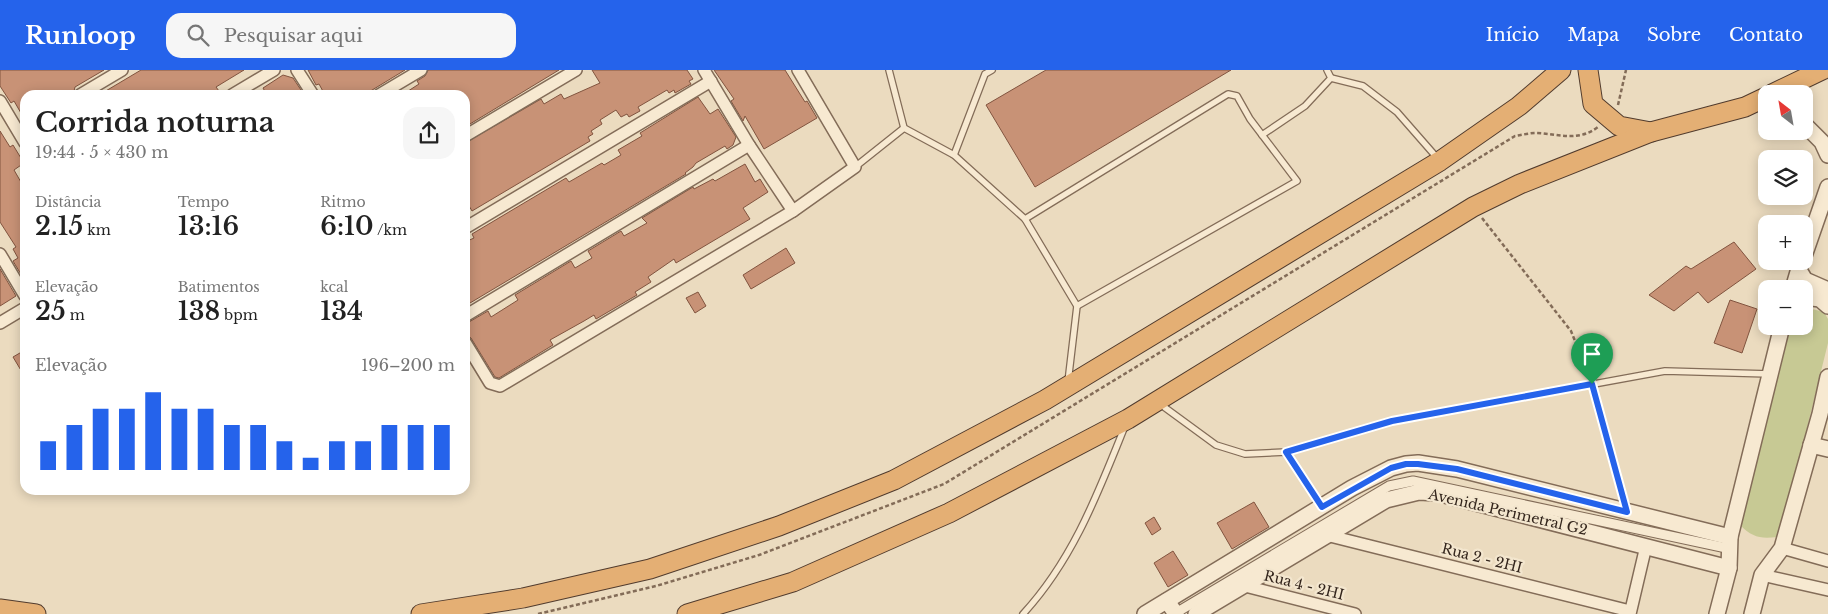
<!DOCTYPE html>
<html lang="pt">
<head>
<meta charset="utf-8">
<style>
	:root { --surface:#fff; --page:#f6f6f6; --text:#222; --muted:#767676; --accent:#2563eb }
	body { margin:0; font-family:"Libre Baskerville",serif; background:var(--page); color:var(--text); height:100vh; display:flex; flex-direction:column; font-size:19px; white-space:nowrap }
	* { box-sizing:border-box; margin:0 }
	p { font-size:16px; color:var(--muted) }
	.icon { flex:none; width:28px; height:28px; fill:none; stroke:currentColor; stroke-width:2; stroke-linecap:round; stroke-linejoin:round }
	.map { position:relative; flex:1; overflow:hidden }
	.side { position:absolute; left:20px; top:20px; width:450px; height:405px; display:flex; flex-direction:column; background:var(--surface); border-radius:15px; box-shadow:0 2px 12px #0003 }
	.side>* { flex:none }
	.needle { width:32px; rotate:329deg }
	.fabs { position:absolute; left:1758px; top:15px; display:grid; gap:10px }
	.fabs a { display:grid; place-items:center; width:55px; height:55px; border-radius:10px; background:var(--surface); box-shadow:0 2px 12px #0003; font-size:25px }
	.pin { position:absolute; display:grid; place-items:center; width:42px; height:42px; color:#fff; margin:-51px -21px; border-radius:50% 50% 50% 0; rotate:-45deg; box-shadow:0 0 5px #0007 }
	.pin .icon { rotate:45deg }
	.round { display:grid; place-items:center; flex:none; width:52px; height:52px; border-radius:15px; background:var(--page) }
	.overview { display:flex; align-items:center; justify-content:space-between; height:85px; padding:0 15px }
	h1 { font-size:28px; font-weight:600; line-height:38px }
	.stats { display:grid; grid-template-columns:repeat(3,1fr); gap:8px; height:85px; padding:5px 15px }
	.stats div { display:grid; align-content:center }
	.stats b { font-size:25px; font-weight:600 }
	.stats small { font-size:14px; font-weight:400 }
	.stats p { font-size:14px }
	.chart { height:140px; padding:10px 15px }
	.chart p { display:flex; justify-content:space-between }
	.chart svg { width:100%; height:90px; margin-top:5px; stroke:var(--accent); stroke-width:6 }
	header { display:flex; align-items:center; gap:30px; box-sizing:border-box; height:70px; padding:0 25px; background:var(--accent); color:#fff }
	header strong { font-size:24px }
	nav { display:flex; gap:28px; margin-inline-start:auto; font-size:18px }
	.search { width:350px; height:45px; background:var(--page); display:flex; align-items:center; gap:12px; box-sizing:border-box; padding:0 18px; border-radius:15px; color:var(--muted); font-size:19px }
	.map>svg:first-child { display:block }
	.green { fill:#c7c994 }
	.building { fill:#c89276; stroke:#81543f }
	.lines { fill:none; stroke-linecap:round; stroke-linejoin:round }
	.service-casing { stroke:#836c58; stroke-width:8 }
	.pedestrian-casing { stroke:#836c58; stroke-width:11 }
	.minor-casing { stroke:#836c58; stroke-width:14 }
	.tertiary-casing { stroke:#836c58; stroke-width:18 }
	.trunk-casing { stroke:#513b2d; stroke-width:21 }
	.path { stroke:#836c58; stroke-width:2.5; stroke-dasharray:4 2.5; stroke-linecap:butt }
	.service { stroke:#f7e9d1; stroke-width:5.5 }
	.pedestrian { stroke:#f7e9d1; stroke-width:9 }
	.minor { stroke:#f7e9d1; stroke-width:11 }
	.tertiary { stroke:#f7e9d1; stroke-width:15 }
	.trunk { stroke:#e4af74; stroke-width:19 }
	.route-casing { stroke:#fff; stroke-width:10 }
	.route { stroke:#2563eb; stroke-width:6 }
	.labels { text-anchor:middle; stroke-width:4.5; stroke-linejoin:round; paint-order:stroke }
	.street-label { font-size:14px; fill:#33251c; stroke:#f3e6ce }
</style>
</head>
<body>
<header>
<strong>Runloop</strong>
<div class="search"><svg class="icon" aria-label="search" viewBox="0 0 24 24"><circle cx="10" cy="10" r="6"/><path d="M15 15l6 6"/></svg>Pesquisar aqui</div>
<nav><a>Início</a><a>Mapa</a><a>Sobre</a><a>Contato</a></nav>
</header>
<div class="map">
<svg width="1828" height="544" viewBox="0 0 1828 544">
	<rect width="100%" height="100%" fill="#ebdbbf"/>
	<path class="green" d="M1804,237L1824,242L1828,249V273L1783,455L1777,467C1760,469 1752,467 1740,455L1784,256H1804Z"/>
	<g class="building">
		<path d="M0,0H104L75,17L73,25H25V50L14,31L11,33L0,16Z"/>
		<path d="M141,0H244L216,17L219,21L212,25H99Z"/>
		<path d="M308,0H405L364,25H325L319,14L316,15Z"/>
		<path d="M428,0H559L465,57V25H402L419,14L417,11L425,6Z"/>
		<path d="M592,0H687L693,9L689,11L691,14L675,23L674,20L669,23L667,20L638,37L640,41L629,47L627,44L621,47L616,40L600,50L602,54L591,61L593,64L588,67L590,71L472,141L465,129V73L541,29L544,34L561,24L564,29L600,13Z"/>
		<path d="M714,0H785L805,32L807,31L817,48L764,79L745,46L743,51L731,31L734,29Z"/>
		<path d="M1046,0H1231L1035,117L986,35Z"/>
		<path d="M283,5L293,8L303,23L267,25L263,18Z"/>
		<path d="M698,27L710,44L718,39L736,67L733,75L727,79L725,76L696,93L693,97L685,103L686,104L465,236V172L474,168L472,164L566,108L569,112L602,93L604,95L621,85L618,80L642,66L640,63Z"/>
		<path d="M0,61L10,77L13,75L24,93L14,100L25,119V211L13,191L18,188L13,179L16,177L0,152Z"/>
		<path d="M745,94L755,112L760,109L768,122L743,138L750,149L676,193L674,189L648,207L651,212L635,222L637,225L596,249L594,245L584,251L550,270L553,275L499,308L495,307L471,268L467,265L469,252L488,241L491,247L518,230L515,225L571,191L575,198L592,188L588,181L621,161L624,166L647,153L642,148L693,117L694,119L713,109L715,111Z"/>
		<path d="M1734,172L1756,199L1708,233L1698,222L1674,241L1649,225L1686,196L1691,199Z"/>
		<path d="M786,178L795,193L751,219L743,205Z"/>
		<path d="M0,199L16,226L0,236Z"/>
		<path d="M698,222L706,236L695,243L686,228Z"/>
		<path d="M1730,230L1757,239L1742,283L1714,273Z"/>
		<path d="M25,280V307L13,287Z"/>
		<path d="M1254,432L1269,457L1232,479L1217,453Z"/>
		<path d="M1154,447L1161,459L1152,465L1145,453Z"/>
		<path d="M1173,481L1188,505L1168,517L1154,493Z"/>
	</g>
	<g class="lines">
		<defs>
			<g id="service">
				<path d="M889,0L904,58L954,85L1025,149L1077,236L1068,312"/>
				<path d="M1331,8L1363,16L1397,42L1439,90"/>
				<path d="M1262,65L1305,36L1331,8L1327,0"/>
				<path d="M954,85L985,4L992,0"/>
				<path d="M855,97L904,58"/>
				<path d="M1025,149L1228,24L1237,26L1250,49L1297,111L1077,236"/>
				<path d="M1160,334L1216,375L1245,384L1286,382L1392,351L1665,301L1770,304"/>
				<path d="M1286,382L1322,437"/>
				<path d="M1023,544C1073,490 1098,423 1125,356"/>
			</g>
			<path id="pedestrian" d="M1174,544L1389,416L1413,411L1731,479"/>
			<g id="minor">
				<path d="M297,0L313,25"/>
				<path d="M80,25L122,0"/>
				<path d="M232,25L274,0"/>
				<path d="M379,25L421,0"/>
				<path d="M0,31L25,73"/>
				<path d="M465,66L576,0"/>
				<path d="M793,141L855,97L798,0"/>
				<path d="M465,158L711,11"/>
				<path d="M0,184L25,226"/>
				<path d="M465,246L749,75"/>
				<path d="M0,253L25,238"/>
				<path d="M465,272L490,313L500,316L793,141L749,75L704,0"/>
				<path d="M1326,465L1630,541"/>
				<path d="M1782,478L1828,491"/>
				<path d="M1762,505L1828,520"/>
				<path d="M1245,516L1355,544"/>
				<path d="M1630,544L1646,476"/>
			</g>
			<g id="tertiary">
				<path d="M1804,54L1822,72L1828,85"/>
				<path d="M1804,186L1828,117"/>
				<path d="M1799,200L1805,210L1828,220"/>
				<path d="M1793,219L1800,195"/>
				<path d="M1804,227L1820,229L1828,236"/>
				<path d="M1811,375L1828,379"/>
				<path d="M1167,531L1176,544"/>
				<path d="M1145,544L1352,418L1391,398L1406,394L1418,393L1457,399L1730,467"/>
				<path d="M1196,544L1386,430L1419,422L1437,423L1729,498"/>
				<path d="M1717,544L1729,498L1730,467L1782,256"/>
				<path d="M1752,544L1762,505L1782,478L1820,344L1828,307"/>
			</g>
			<g id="trunk">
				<path d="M1588,0L1593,34L1619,56L1651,62"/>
				<path d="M1772,24L1822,0"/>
				<path d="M0,539L36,544"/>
				<path d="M421,544L523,528L650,499L779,456L894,410L1045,330L1440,91L1519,36L1561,0"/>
				<path d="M687,544L793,512L949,443L1128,349L1473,137L1520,114L1651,62L1745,37L1766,27"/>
			</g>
		</defs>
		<use href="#service" class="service-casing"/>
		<use href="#pedestrian" class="pedestrian-casing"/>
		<use href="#minor" class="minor-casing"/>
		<use href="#tertiary" class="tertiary-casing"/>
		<use href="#trunk" class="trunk-casing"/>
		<g class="path">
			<path d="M1618,35L1626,0"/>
			<path d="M1482,148L1571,261L1589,306"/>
			<path d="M1595,323L1623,426"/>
			<path d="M538,544L656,516L759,485L944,414L1515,66C1522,65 1529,63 1536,63C1559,64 1578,72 1598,57"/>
		</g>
		<use href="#service" class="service"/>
		<use href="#pedestrian" class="pedestrian"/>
		<use href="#minor" class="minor"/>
		<use href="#tertiary" class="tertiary"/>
		<use href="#trunk" class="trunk"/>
	</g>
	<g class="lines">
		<defs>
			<path id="route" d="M1592,314L1627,442L1457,399L1418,394H1406L1391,398L1322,437L1286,382L1392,351Z"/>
		</defs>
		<use href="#route" class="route-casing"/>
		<use href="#route" class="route"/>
	</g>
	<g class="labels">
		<g class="street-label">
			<text transform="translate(1508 442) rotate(13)" y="5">Avenida Perimetral G2</text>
			<text transform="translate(1482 488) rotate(14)" y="5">Rua 2 - 2HI</text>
			<text transform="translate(1304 515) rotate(14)" y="5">Rua 4 - 2HI</text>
		</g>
	</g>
</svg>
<div class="fabs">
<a><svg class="needle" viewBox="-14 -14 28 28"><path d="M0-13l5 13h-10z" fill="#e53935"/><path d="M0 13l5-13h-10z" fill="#767676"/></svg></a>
<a><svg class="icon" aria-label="layers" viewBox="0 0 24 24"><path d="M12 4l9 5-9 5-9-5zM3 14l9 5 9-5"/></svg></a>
<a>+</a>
<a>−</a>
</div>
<div class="pin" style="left:1592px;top:314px;background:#1e9e55"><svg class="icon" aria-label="arrive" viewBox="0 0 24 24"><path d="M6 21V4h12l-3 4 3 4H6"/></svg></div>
<section class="side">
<div class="overview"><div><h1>Corrida noturna</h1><p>19:44 · 5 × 430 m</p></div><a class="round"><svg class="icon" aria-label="share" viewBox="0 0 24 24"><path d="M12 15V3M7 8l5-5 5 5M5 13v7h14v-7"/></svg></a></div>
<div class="stats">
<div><p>Distância</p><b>2.15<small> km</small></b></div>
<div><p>Tempo</p><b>13:16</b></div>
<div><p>Ritmo</p><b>6:10<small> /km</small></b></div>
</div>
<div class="stats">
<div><p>Elevação</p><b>25<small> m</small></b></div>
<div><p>Batimentos</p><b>138<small> bpm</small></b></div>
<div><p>kcal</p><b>134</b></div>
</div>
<div class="chart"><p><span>Elevação</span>196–200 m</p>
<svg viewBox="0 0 160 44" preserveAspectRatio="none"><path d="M5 44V30M15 44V22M25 44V14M35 44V14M45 44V6M55 44V14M65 44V14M75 44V22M85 44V22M95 44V30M105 44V38M115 44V30M125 44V30M135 44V22M145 44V22M155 44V22"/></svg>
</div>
</section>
</div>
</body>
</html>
